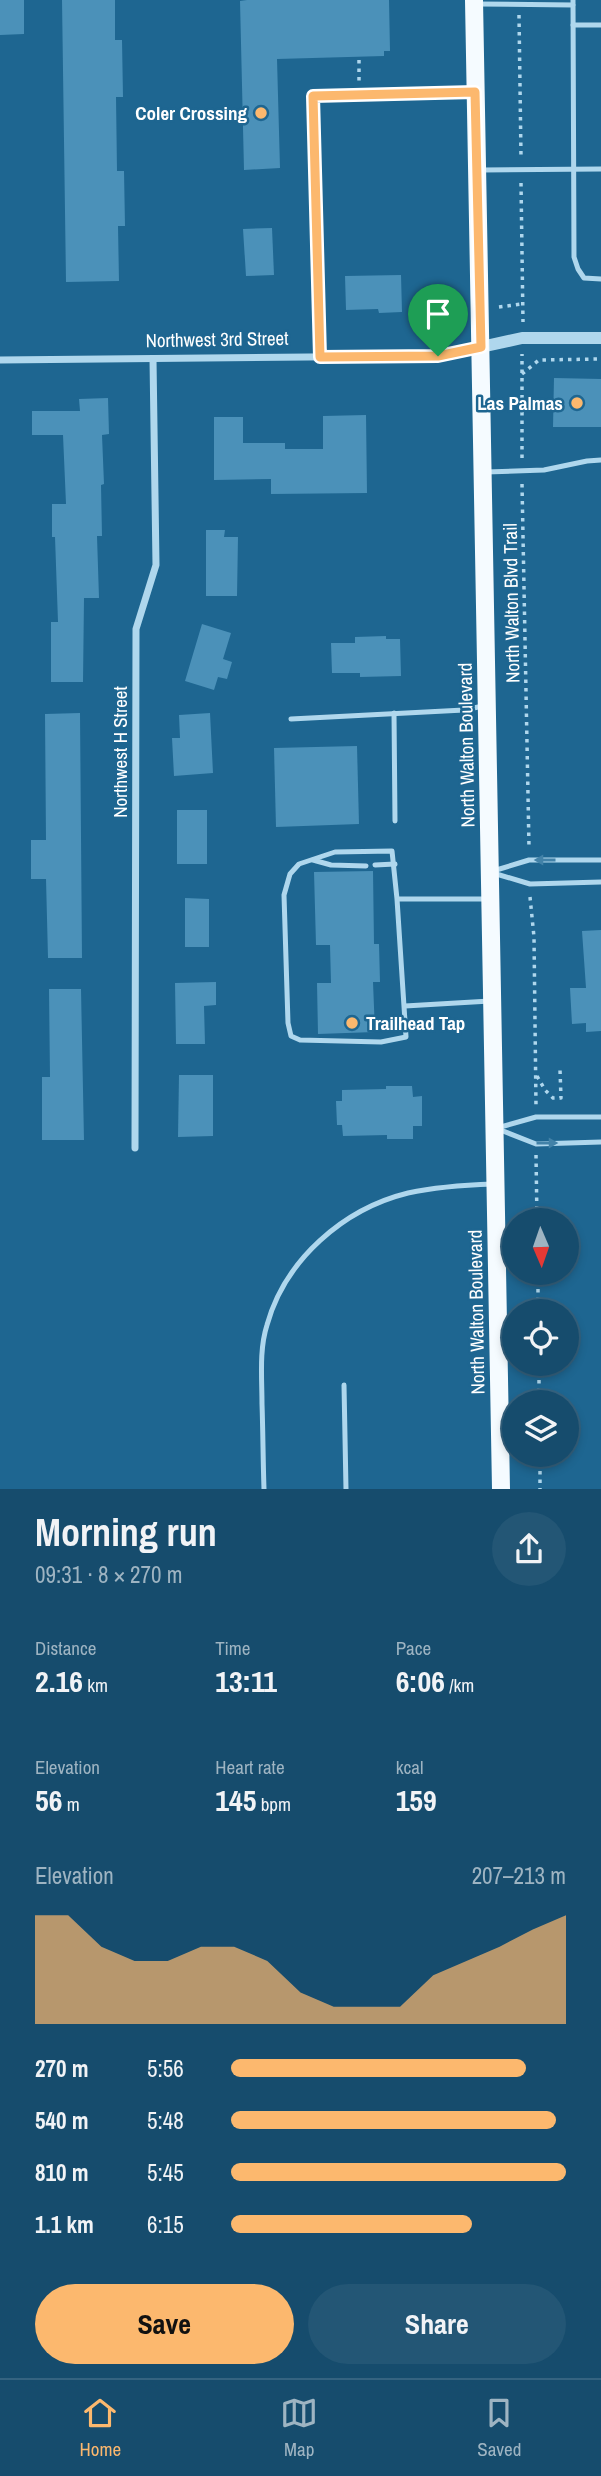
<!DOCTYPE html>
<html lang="en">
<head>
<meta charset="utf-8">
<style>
	:root { --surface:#164c6d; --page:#235675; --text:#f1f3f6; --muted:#9eb4c2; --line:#356380; --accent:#fcb86e }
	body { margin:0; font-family:"Archivo Narrow",sans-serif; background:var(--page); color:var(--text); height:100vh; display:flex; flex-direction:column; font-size:26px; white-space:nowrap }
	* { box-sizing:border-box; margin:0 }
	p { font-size:23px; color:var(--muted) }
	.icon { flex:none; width:38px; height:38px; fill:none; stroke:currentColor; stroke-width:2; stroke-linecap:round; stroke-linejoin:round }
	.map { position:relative; height:1489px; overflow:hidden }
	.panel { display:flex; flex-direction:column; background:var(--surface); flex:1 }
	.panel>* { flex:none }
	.needle { width:46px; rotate:178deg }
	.fabs { position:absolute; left:502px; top:1208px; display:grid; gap:14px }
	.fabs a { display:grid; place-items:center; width:77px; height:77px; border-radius:50%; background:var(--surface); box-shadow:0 4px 10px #0003,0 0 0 2px var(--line); font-size:35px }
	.pin { position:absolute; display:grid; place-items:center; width:60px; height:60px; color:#fff; margin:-72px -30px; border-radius:50% 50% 50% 0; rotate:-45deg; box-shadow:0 0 7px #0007 }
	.pin .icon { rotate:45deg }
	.round { display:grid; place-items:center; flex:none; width:74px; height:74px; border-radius:37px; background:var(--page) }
	.head { display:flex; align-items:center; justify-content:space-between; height:119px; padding:0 35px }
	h1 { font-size:38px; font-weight:700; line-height:52px }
	.figures { display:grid; grid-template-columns:repeat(3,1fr); gap:10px; height:119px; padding:7px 35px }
	.figures div { display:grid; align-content:center }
	.figures b { font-size:30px; font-weight:700 }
	.figures small { font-size:19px; font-weight:400 }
	.figures p { font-size:19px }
	.chart { height:196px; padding:14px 35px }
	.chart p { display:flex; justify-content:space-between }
	.chart svg { width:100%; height:126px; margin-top:7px; fill:var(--accent); opacity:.7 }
	.button { display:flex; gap:14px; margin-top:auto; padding:14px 35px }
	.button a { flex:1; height:80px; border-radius:42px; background:var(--accent); color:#111; font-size:28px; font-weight:700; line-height:80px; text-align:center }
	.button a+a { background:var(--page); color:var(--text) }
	ul { padding:0 35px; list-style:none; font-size:23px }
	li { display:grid; grid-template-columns:112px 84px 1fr; align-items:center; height:52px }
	li i { height:18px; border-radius:9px; background:var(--accent) }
	.dock { display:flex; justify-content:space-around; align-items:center; height:98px; border-top:2px solid var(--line); background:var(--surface); font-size:19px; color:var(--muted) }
	.dock a { display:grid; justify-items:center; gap:4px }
	.dock .current { color:var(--accent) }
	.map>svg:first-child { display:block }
	.building { fill:#4b91b9 }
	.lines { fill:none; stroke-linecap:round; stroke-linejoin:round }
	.path { stroke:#afd7ed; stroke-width:3.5; stroke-dasharray:3.5 5; stroke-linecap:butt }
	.service { stroke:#afd7ed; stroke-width:5 }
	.minor { stroke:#afd7ed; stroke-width:7 }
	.tertiary { stroke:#afd7ed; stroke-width:12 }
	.primary { stroke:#f5fbff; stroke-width:18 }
	.oneway { fill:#4282a8 }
	.route-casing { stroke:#fff; stroke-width:14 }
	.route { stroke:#fcb86e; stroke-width:9 }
	.poi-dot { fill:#fcb86e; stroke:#1e6691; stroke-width:2.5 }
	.labels { text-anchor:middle; stroke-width:5; stroke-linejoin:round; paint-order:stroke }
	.poi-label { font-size:19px; font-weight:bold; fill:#fff; stroke:#1e6691; text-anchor:end }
	.street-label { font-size:19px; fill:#fff; stroke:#1e6691 }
</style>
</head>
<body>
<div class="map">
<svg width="601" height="1489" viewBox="0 0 601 1489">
	<rect width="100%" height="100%" fill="#1e6691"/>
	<g class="building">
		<path d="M0,0H24V34L0,35Z"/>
		<path d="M62,0H115V40H122L123,97H116L117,171H124L125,226H118L119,281L66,282Z"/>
		<path d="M247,0H389L390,51H384V56L277,59L280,168L244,170L240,1Z"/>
		<path d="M272,228L274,275L246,276L243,229Z"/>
		<path d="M401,275L402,312L379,313L378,309L346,310L345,276Z"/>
		<path d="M554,378L601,379V427H553Z"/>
		<path d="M108,398L109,434L102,435L104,484L101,485L102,536H97L99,598H84L83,682H51V622H58L55,537H52V504H66L63,435H32V411H80L79,399Z"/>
		<path d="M366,415L367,493L271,494V479L214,480V417H243V443H285V449H323V416Z"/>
		<path d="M206,530H225L224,537H238L237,596H206Z"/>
		<path d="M202,624L231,633L223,659L232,662L227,679L218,677L214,690L185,681Z"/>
		<path d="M386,636V639H400L401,676L360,677V673H332L331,643H355V637Z"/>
		<path d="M80,713L82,958H48L46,879H31V840H46L45,714Z"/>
		<path d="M210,713L213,773L174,776L172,738H180L179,715Z"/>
		<path d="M357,746L359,824L276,827L274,748Z"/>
		<rect x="177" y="810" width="30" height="54"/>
		<path d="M373,871L374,944H379L380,982H373L375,1032L318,1034L317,983H331L330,945H316L314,872Z"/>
		<path d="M185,898L209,899V947H185Z"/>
		<path d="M601,930V1031L586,1032V1023L572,1024L570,988H586L582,931Z"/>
		<path d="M216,982V1005L204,1006L205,1044H176L175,983Z"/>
		<path d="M49,989H81L84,1140H42V1077H50Z"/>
		<path d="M179,1075H213V1136L178,1137Z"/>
		<path d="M386,1086H412L413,1097L422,1096V1126H413V1139H387V1135L343,1136L342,1125H337L336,1101H342V1090L386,1089Z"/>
	</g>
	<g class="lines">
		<g class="path">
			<path d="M519,15L521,157"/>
			<path d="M359,60V81"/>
			<path d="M521,183L523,322"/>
			<path d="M499,307L522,304"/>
			<path d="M452,313L463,311"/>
			<path d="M522,374L539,360L601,359"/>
			<path d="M522,458V354"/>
			<path d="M522,484L529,847"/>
			<path d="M530,897L534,937L536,1106"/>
			<path d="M537,1076L545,1090L553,1098H561L560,1070"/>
			<path d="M536,1155L537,1220"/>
			<path d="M538,1272V1311"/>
			<path d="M539,1363V1402"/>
			<path d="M540,1454V1489"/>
		</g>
		<g class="service">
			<path d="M573,0L574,257L578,269L584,278L601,279"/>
			<path d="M478,4L573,5"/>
			<path d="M573,25H601"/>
			<path d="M482,170L601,169"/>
			<path d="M486,472L544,470L587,461L601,460"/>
			<path d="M394,713L395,821"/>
			<path d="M291,719L464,710L483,706"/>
			<path d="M313,860L331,865L366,866"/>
			<path d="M375,865L395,864"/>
			<path d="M493,871L529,860H601"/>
			<path d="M493,873L530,884L601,882"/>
			<path d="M397,899L406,1037L381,1042L300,1040L291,1036L288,1023L284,895L290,874L299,864L335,852L392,851L397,899H488"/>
			<path d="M405,1006L490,1001"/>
			<path d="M497,1128L536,1117H601"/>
			<path d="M498,1129L536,1144L601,1142"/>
			<path d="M344,1385L346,1489"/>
			<path d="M264,1489C263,1461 263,1432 262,1404C262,1378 259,1350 267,1325C285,1260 343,1209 408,1193C436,1187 464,1185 493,1184"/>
		</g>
		<g class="minor">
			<path d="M320,357L313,96L474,92"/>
			<path d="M0,360L415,356H438L480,347"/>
			<path d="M135,1148L136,629L156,565L153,359"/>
		</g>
		<path class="tertiary" d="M481,347L522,338H601"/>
		<path class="primary" d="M474,0L501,1489"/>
	</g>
	<defs><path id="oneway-solid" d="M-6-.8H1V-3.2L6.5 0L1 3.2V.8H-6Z" transform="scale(1.75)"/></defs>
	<g class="oneway">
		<use href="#oneway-solid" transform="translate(545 860) rotate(-180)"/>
		<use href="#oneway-solid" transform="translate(547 1143)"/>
	</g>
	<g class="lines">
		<defs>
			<path id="route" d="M475,92L481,347L438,356L320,357L313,96Z"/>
		</defs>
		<use href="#route" class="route-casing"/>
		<use href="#route" class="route"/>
	</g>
	<g class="poi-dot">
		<circle cx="261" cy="113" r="7"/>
		<circle cx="577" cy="403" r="7"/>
		<circle cx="352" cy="1023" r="7"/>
	</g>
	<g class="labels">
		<g class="poi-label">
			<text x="247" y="120">Coler Crossing</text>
			<text x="563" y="410">Las Palmas</text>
			<text x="366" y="1030" text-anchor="start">Trailhead Tap</text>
		</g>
		<g class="street-label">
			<text transform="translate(217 339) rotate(-1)" y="7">Northwest 3rd Street</text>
			<text transform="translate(511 603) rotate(-91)" y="7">North Walton Blvd Trail</text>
			<text transform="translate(466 745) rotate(-91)" y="7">North Walton Boulevard</text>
			<text transform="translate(120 752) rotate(-90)" y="7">Northwest H Street</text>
			<text transform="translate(476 1312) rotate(-91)" y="7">North Walton Boulevard</text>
		</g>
	</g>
</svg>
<div class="fabs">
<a><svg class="needle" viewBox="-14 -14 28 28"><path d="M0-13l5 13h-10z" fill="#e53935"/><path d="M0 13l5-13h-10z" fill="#9eb4c2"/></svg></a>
<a><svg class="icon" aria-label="locate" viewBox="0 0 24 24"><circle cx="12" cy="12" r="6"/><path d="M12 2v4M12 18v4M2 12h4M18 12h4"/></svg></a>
<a><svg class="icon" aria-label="layers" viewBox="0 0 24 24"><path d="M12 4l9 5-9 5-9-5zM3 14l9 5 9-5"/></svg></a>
</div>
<div class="pin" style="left:438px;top:356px;background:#1e9e55"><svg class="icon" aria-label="arrive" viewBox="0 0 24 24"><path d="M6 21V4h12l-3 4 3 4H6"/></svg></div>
</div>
<section class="panel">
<div class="head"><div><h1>Morning run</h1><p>09:31 · 8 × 270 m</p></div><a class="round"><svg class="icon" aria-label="share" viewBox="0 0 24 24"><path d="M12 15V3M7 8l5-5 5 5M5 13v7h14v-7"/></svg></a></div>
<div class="figures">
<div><p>Distance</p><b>2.16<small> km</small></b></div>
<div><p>Time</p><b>13:11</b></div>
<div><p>Pace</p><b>6:06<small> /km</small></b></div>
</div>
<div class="figures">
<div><p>Elevation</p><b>56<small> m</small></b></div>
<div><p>Heart rate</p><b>145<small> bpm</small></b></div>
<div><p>kcal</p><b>159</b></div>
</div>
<div class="chart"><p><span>Elevation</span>207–213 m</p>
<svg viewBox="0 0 160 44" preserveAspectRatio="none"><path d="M0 44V6L10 6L20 17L30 22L40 22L50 17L60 17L70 22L80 33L90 38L100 38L110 38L120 27L130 22L140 17L150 11L160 6V44z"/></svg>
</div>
<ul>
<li><b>270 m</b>5:56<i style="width:88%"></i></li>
<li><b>540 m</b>5:48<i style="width:97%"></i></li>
<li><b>810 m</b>5:45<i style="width:100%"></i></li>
<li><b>1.1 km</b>6:15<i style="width:72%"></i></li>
</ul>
<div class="button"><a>Save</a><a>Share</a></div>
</section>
<nav class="dock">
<a class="current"><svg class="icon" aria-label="home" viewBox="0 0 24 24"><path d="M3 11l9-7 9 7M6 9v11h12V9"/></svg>Home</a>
<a><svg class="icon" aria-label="map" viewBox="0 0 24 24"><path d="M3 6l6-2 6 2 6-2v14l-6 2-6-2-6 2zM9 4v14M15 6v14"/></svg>Map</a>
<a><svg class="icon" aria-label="saved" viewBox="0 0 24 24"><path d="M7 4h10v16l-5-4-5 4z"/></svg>Saved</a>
</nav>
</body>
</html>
